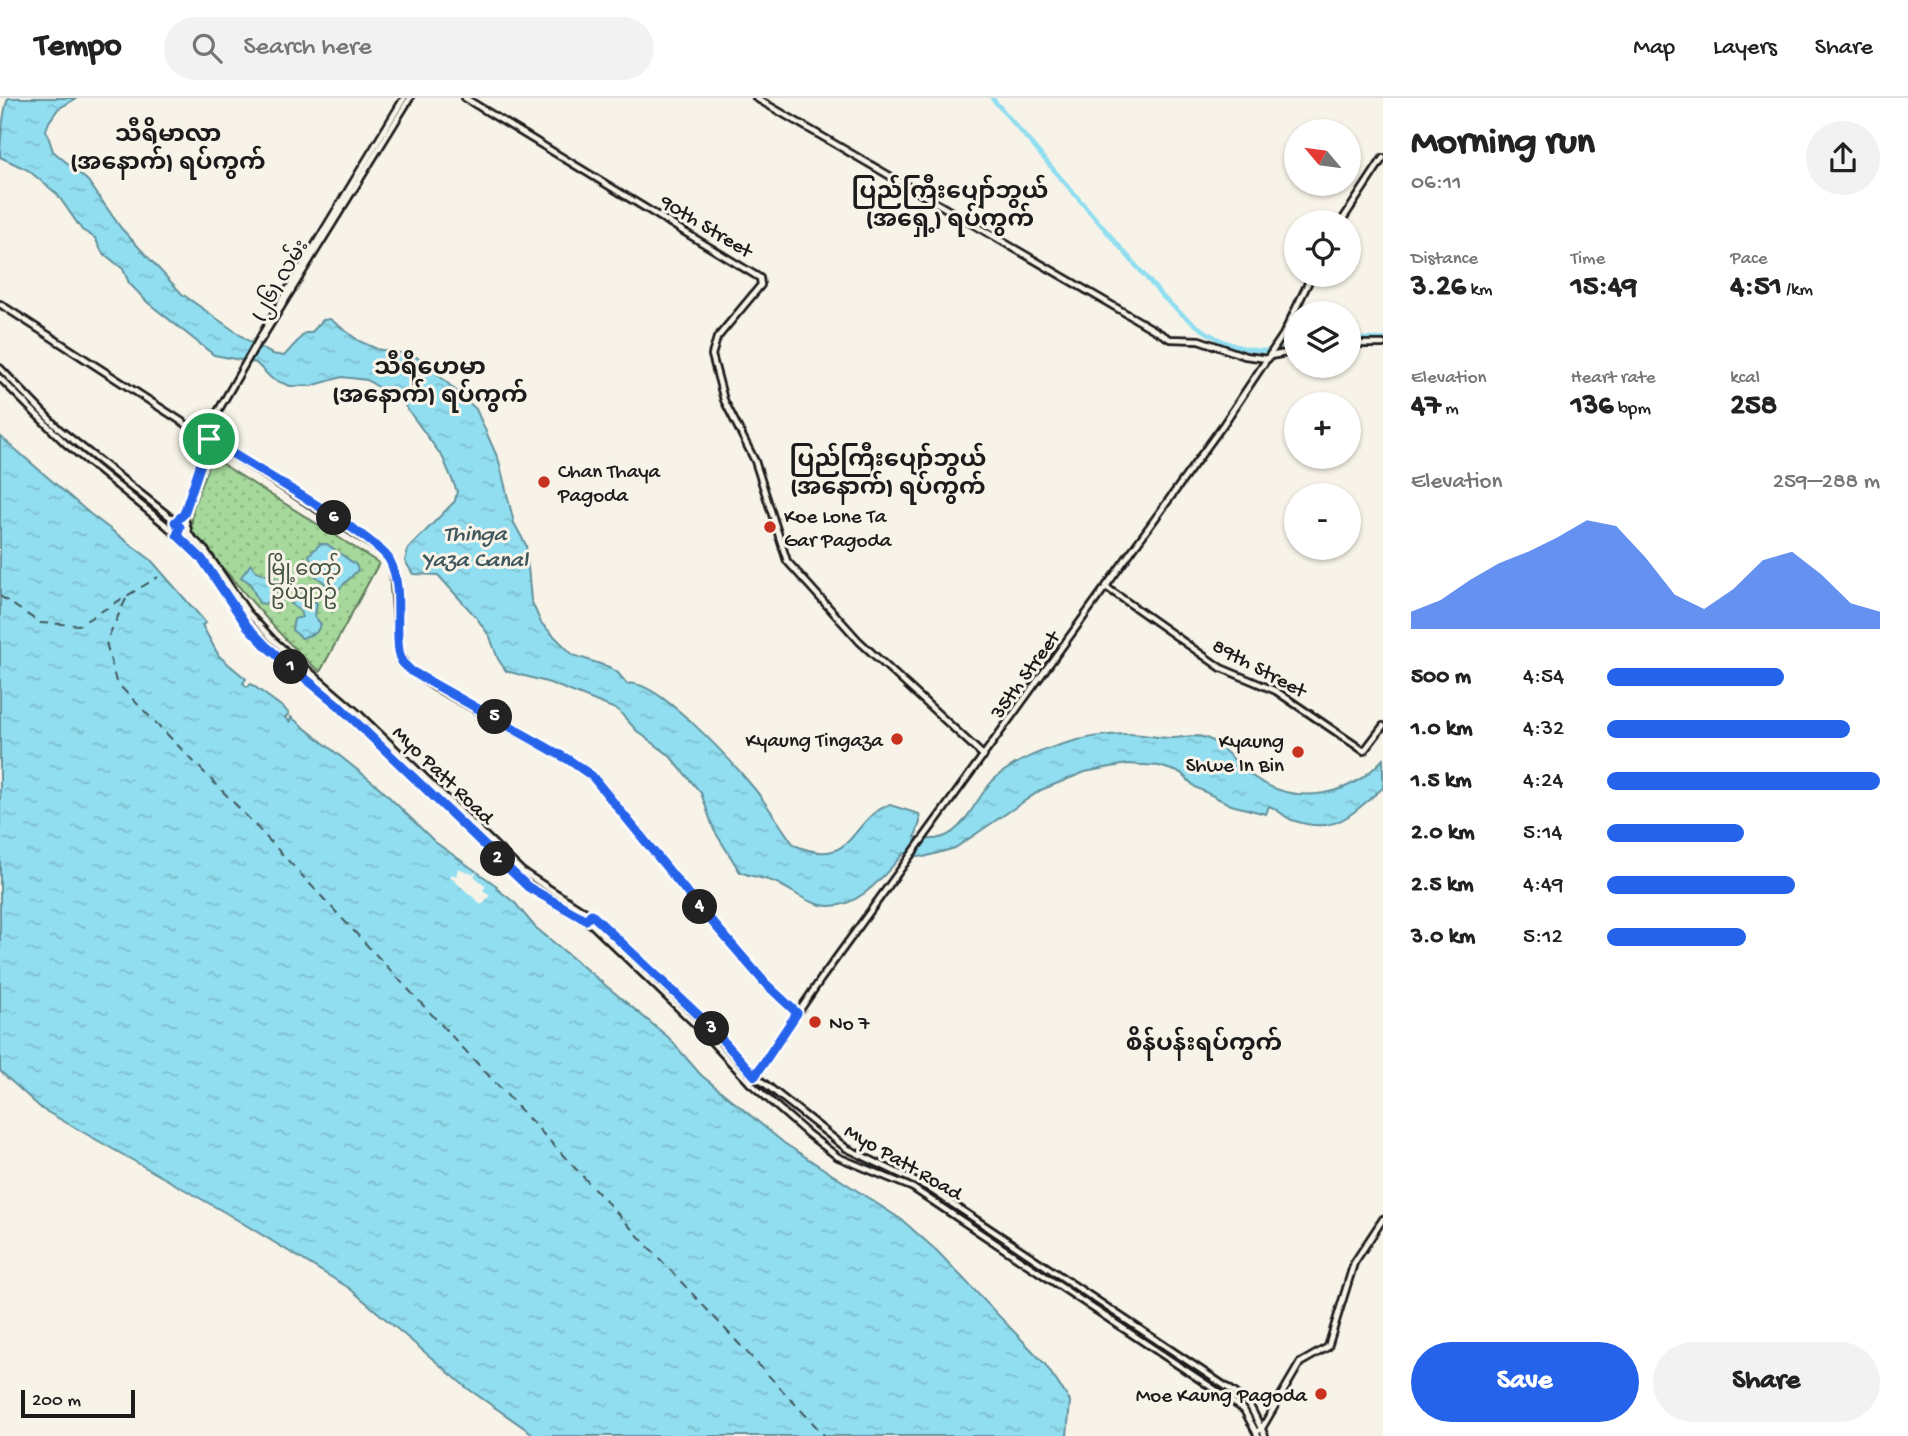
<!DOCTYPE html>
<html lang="en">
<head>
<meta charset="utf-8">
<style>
	:root { --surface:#fff; --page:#f2f2f2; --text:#222; --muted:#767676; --line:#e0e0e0; --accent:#2563eb }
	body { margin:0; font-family:"Gochi Hand","Noto Sans Myanmar",sans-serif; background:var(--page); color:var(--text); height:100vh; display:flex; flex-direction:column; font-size:26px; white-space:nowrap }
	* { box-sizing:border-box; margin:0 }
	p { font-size:23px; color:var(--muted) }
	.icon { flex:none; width:38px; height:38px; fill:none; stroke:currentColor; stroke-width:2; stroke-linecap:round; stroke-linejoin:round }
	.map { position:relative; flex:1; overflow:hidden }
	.side { display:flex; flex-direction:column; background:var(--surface); width:525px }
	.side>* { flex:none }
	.needle { width:46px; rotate:299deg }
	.controls { position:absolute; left:1284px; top:21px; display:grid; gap:14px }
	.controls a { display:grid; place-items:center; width:77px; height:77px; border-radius:50%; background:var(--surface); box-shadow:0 2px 5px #0004; font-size:35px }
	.scale { position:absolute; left:21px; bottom:18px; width:114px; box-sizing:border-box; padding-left:7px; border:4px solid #1c1c1c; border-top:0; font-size:19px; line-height:24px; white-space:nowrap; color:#1c1c1c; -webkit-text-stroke:5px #f7f3e8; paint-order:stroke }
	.pin { position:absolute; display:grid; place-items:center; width:60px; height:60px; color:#fff; margin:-30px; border:4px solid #fff; border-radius:50%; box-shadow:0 2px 7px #0007 }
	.km { position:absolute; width:35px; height:35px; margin:-18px; border-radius:50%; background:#222; color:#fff; font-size:19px; line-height:35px; text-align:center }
	.round { display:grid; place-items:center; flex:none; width:74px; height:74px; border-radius:37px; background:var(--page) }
	.overview { display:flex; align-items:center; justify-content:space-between; height:119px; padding:0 28px }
	h1 { font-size:38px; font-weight:700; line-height:52px }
	.figures { display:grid; grid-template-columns:repeat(3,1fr); gap:10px; height:119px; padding:7px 28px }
	.figures div { display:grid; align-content:center }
	.figures b { font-size:30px; font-weight:700 }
	.figures small { font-size:19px; font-weight:400 }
	.figures p { font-size:19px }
	.chart { height:196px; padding:14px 28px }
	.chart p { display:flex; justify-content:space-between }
	.chart svg { width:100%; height:126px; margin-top:7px; fill:var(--accent); opacity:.7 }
	.button { display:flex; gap:14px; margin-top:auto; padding:14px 28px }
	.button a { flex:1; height:80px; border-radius:42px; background:var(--accent); color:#fff; font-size:28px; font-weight:700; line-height:80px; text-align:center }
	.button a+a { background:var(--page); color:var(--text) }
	ul { padding:0 28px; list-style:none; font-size:23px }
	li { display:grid; grid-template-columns:112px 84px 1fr; align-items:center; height:52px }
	li i { height:18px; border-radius:9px; background:var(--accent) }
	header { display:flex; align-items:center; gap:42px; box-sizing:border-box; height:98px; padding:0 35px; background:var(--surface); border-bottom:2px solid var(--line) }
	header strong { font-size:33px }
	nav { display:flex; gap:38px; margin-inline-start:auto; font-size:24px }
	.search { width:490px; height:63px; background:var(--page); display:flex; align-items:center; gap:18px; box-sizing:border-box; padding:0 24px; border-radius:38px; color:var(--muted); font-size:26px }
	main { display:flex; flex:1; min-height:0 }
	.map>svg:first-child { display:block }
	.grass { fill:url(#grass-dots); stroke:#607a5b; stroke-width:2 }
	.water { fill:url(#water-ripples); stroke:#62909b; stroke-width:2 }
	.pier { fill:#f7f3e8 }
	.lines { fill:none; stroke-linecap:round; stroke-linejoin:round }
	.canal { stroke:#91def0; stroke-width:4.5 }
	.ferry { stroke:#3f565c; stroke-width:2; stroke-dasharray:9 7; stroke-linecap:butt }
	.secondary-casing { stroke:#1c1c1c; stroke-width:10 }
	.secondary { stroke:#f7f3e8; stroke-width:4.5 }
	.route-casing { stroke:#fff; stroke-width:14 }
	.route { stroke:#2563eb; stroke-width:9 }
	.poi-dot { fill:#c8321e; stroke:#f7f3e8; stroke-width:2.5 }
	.labels { text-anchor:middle; stroke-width:6; stroke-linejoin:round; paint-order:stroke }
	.street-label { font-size:21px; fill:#1c1c1c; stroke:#f7f3e8 }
	.poi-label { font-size:21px; fill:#1c1c1c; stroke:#f7f3e8; text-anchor:start }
	.park-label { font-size:21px; fill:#455442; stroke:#f7f3e8 }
	.water-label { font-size:23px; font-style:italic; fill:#3f565c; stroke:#f7f3e8 }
	.quarter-label { font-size:24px; font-weight:bold; fill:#1c1c1c; stroke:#f7f3e8 }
</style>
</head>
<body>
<header>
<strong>Tempo</strong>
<div class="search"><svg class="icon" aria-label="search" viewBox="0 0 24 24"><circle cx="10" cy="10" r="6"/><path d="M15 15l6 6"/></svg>Search here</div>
<nav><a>Map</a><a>Layers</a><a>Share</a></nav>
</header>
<main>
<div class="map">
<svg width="1383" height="1338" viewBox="0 0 1383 1338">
	<defs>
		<pattern id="grass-dots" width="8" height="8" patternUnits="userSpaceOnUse" patternTransform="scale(1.75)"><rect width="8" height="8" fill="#a5d89a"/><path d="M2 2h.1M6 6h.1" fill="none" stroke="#8db984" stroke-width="1.8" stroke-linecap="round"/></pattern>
		<pattern id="water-ripples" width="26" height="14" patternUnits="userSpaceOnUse" patternTransform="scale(1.75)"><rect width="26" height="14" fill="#91def0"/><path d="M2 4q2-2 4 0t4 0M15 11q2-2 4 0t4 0" fill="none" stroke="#7cbecd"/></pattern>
	</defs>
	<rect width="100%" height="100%" fill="#f7f3e8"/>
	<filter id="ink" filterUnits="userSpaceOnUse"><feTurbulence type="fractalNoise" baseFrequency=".0143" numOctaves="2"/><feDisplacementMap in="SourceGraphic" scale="14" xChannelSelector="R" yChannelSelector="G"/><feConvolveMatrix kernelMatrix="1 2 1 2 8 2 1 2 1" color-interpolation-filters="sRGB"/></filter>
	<g filter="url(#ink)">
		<path class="grass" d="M211,359L379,465L320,574C271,533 236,480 191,436L193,410Z"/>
		<g class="water">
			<path d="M8,0H77L58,11L49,24L46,32L53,53L88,83L121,130L182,196L250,244L272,256L284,258L305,235H311L323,222L330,221L359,243L377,251L412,257L422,262L476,311L499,363L514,425L526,447L531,502L541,525L573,557L609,569L618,575L627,586C655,578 734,666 753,689C768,707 780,728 794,747C856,774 849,719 890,707L919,716L920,724L915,739C965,753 970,699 1001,675C1035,651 1086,636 1127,636C1141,636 1155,639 1169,640C1181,641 1194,635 1206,640C1224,647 1238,669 1255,680C1298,709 1351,698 1383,661V690C1350,716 1337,738 1292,722C1284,719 1278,711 1269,708L1266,716L1231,707L1195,689L1181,675L1159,668L1127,666L1085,674L1041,692L955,750L924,759L904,755C884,778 855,815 821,807C805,804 791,792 777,785C765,780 752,779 740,774L714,732L701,695L669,657L637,633L618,612L550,585L506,573L498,561L490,539L476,519L438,477L413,476L405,463L408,451L455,403L457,393L443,360L403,305L367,282L342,279L311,288H290L272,281L256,265L214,257L147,204L129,185L123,171L102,154L95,140L82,132L57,96L28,72L0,59C0,44 3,14 8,0Z"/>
			<path d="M0,338L89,415L151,462L206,525L202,527L219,558L246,581L243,585L247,589L251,586L285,611L289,616L285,619L290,624L291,619L380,690L435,744L497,788L496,790L515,805L535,829L668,939L701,977L728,999L784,1045L902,1122L937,1153L1044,1265L1070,1303L1067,1338H536L467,1290L349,1190L226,1115L42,1011L0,973Z"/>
			<path d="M320,446H327L356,467L358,472L336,494L307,471L312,465L309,457Z"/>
			<path d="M251,466L256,473L280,482L275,496L265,506L259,505L250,485L241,479Z"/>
			<path d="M300,496L317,505L315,519L321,526L316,535L302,540L292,532L294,521L302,519L300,513L291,506Z"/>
		</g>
		<path class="pier" d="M458,770L473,776L478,773L474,778L486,788L483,792L490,797L482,807L450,779L452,776L456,778Z"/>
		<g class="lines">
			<g class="canal">
				<path d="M992,0L1163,199C1202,237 1240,262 1297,250"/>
				<path d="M1349,241H1383"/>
			</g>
			<g class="ferry">
				<path d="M0,498L40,525L79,527L158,479"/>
				<path d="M126,501L106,544L116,584L239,710L825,1338"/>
			</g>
			<defs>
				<g id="secondary">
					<path d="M465,0L760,180L761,187L717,240L712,257L724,302L755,363L787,463L859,543L984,658"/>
					<path d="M756,0L1170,241L1199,242L1245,258L1268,261"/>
					<path d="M1341,124L1383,60"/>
					<path d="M0,206L382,453L390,461L393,472L399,553L407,570L433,588L569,662L595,681L700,810L766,886L797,915"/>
					<path d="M260,243L410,0"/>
					<path d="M1349,246H1383"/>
					<path d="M1270,258L1297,253"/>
					<path d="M0,270L59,331L170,419L205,452L248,515L273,542L360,617L523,774L598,822L709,927L755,978L846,1050L927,1089L1234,1294L1250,1308L1265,1338"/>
					<path d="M0,280L65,345L167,428L202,461L248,528L267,549L338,607L528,789L591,826L695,926L750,985L808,1036L838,1059L913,1090L1223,1297L1244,1312L1258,1338"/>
					<path d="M184,417L189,436"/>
					<path d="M177,437L217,315L281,203L404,0"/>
					<path d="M1106,489L1221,570L1276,593L1364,653L1383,628"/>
					<path d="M750,985L821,881L1223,327L1283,237L1312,177"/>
					<path d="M1257,1334L1262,1330L1300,1265L1328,1249L1354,1165L1383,1121"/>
				</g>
			</defs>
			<use href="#secondary" class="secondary-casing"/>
			<use href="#secondary" class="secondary"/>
		</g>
	</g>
	<g class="lines" filter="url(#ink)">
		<defs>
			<path id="route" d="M209,341C239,361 380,440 390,463C403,488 395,525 399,553L402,564L411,573L569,662L592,678L689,797L766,886L797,915L755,978L709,927L591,816L586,822L528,789L338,607L267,549L247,528L202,461L177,437L180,429L175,424L184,416Z"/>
		</defs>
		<use href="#route" class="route-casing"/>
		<use href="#route" class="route"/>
	</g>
	<g class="poi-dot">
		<circle cx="544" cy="384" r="7"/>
		<circle cx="770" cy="429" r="7"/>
		<circle cx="897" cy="641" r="7"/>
		<circle cx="1298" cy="654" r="7"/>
		<circle cx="815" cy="924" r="7"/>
		<circle cx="1321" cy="1296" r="7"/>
	</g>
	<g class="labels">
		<g class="street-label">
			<text transform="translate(707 127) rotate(31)" y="7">90th Street</text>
			<text transform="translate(279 182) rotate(-59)" y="7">(၂၆) လမ်း</text>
			<text transform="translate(1260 569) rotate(28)" y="7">89th Street</text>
			<text transform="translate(1024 576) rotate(-54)" y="7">35th Street</text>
			<text transform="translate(444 676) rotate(44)" y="7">Myo Patt Road</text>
			<text transform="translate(904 1063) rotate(30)" y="7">Myo Patt Road</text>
		</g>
		<g class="poi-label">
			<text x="558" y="379">Chan Thaya<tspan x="558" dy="24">Pagoda</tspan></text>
			<text x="784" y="424">Koe Lone Ta<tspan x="784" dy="24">Gar Pagoda</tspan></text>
			<text x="883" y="648" text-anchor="end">Kyaung Tingaza</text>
			<text x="1284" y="649" text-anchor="end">Kyaung<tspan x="1284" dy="24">Shwe In Bin</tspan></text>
			<text x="829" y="931">No 7</text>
			<text x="1307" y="1303" text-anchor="end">Moe Kaung Pagoda</text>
		</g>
		<g class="park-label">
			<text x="304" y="477">မြို့တော်<tspan x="304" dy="24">ဥယျာဥ်</tspan></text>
		</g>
		<g class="water-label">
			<text x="475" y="442">Thinga<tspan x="475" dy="26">Yaza Canal</tspan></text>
		</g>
		<g class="quarter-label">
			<text x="168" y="43">သီရိမာလာ<tspan x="168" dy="28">(အနောက်) ရပ်ကွက်</tspan></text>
			<text x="950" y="100">ပြည်ကြီးပျော်ဘွယ်<tspan x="950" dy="28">(အရှေ့) ရပ်ကွက်</tspan></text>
			<text x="430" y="276">သီရိဟေမာ<tspan x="430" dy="28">(အနောက်) ရပ်ကွက်</tspan></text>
			<text x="888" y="368">ပြည်ကြီးပျော်ဘွယ်<tspan x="888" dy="28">(အနောက်) ရပ်ကွက်</tspan></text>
			<text x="1204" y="952">စိန်ပန်းရပ်ကွက်</text>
		</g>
	</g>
</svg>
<div class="controls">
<a><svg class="needle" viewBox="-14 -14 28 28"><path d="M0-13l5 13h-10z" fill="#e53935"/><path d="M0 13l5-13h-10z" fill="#767676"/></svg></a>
<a><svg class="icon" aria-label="locate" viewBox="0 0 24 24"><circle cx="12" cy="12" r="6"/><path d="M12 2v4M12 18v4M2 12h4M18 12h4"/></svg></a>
<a><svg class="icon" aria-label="layers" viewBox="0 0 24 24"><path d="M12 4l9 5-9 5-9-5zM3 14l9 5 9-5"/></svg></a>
<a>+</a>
<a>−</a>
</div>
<div class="scale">200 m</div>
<div class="pin" style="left:209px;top:341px;background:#1e9e55"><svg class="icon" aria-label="arrive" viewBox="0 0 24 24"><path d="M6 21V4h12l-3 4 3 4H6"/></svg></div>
<b class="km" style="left:291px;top:569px">1</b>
<b class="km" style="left:498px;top:761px">2</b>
<b class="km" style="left:712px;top:931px">3</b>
<b class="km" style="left:700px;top:809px">4</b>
<b class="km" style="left:495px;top:619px">5</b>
<b class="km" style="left:334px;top:420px">6</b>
</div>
<section class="side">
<div class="overview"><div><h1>Morning run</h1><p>06:11</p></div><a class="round"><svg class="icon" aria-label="share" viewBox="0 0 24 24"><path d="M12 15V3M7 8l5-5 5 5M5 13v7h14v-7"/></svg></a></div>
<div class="figures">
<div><p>Distance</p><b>3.26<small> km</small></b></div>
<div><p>Time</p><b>15:49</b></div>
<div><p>Pace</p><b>4:51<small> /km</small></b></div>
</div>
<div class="figures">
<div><p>Elevation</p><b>47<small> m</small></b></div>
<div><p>Heart rate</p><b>136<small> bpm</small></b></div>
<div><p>kcal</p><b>258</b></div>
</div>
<div class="chart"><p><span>Elevation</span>259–288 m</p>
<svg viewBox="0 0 160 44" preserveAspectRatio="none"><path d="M0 44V38L10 34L20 27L30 21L40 17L50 12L60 6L70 8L80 19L90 32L100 37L110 30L120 20L130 17L140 25L150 35L160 38V44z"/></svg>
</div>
<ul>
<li><b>500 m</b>4:54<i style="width:65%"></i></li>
<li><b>1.0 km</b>4:32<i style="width:89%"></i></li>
<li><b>1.5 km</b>4:24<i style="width:100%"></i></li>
<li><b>2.0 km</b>5:14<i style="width:50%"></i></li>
<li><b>2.5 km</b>4:49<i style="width:69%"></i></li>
<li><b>3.0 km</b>5:12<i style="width:51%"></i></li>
</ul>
<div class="button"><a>Save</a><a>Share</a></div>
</section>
</main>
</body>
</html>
